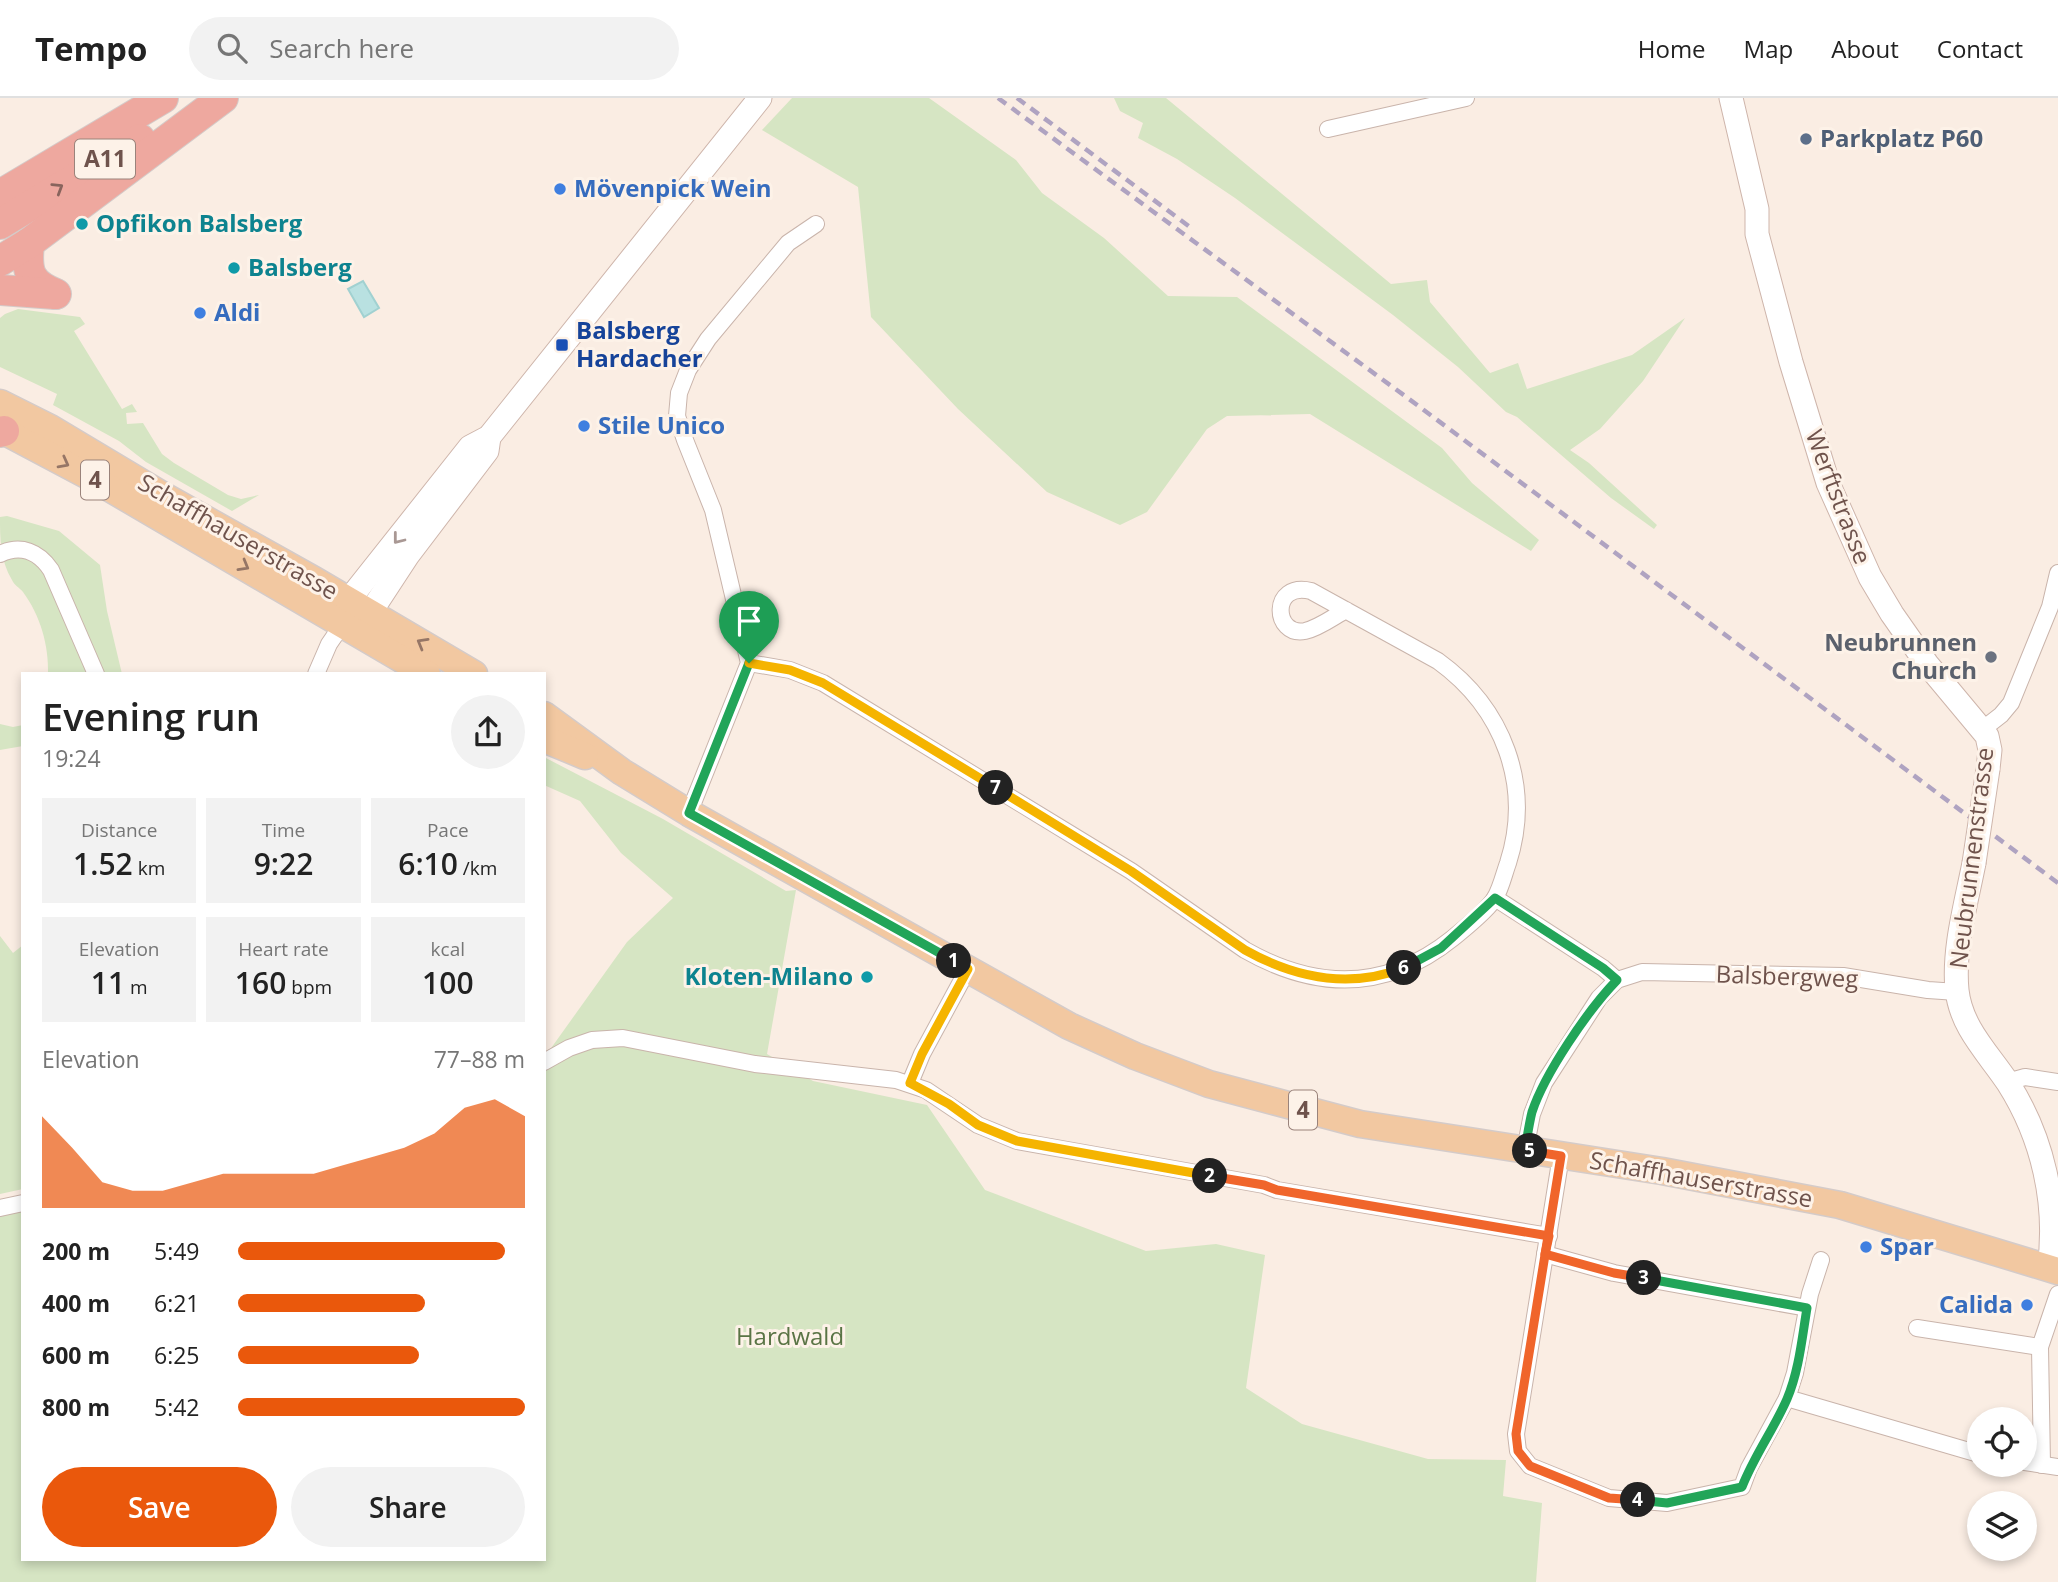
<!DOCTYPE html>
<html lang="en">
<head>
<meta charset="utf-8">
<style>
	:root { --surface:#fff; --page:#f2f2f2; --text:#222; --muted:#767676; --line:#e0e0e0; --accent:#ea580c }
	body { margin:0; font-family:"Open Sans",sans-serif; background:var(--page); color:var(--text); height:100vh; display:flex; flex-direction:column; font-size:26px; white-space:nowrap }
	* { box-sizing:border-box; margin:0 }
	p { font-size:23px; color:var(--muted) }
	.icon { flex:none; width:38px; height:38px; fill:none; stroke:currentColor; stroke-width:2; stroke-linecap:round; stroke-linejoin:round }
	.map { position:relative; flex:1; overflow:hidden }
	.side { position:absolute; left:21px; top:574px; width:525px; height:889px; display:flex; flex-direction:column; background:var(--surface); border-radius:0px; box-shadow:0 4px 10px #0003 }
	.side>* { flex:none }
	.buttons { position:absolute; left:1967px; top:1309px; display:grid; gap:14px }
	.buttons a { display:grid; place-items:center; width:70px; height:70px; border-radius:50%; background:var(--surface); box-shadow:0 4px 10px #0003; font-size:35px }
	.pin { position:absolute; display:grid; place-items:center; width:60px; height:60px; color:#fff; margin:-72px -30px; border-radius:50% 50% 50% 0; rotate:-45deg; box-shadow:0 0 7px #0007 }
	.pin .icon { rotate:45deg }
	.km { position:absolute; width:35px; height:35px; margin:-18px; border-radius:50%; background:#222; color:#fff; font-size:19px; line-height:35px; text-align:center }
	.round { display:grid; place-items:center; flex:none; width:74px; height:74px; border-radius:37px; background:var(--page) }
	.overview { display:flex; align-items:center; justify-content:space-between; height:119px; padding:0 21px }
	h1 { font-size:38px; font-weight:600; line-height:52px }
	.figures { display:grid; grid-template-columns:repeat(3,1fr); gap:10px; height:119px; padding:7px 21px }
	.figures div { display:grid; align-content:center; border-radius:0px; background:var(--page); text-align:center }
	.figures b { font-size:30px; font-weight:600 }
	.figures small { font-size:19px; font-weight:400 }
	.figures p { font-size:19px }
	.chart { height:196px; padding:14px 21px }
	.chart p { display:flex; justify-content:space-between }
	.chart svg { width:100%; height:126px; margin-top:7px; fill:var(--accent); opacity:.7 }
	.primary-button { display:flex; gap:14px; margin-top:auto; padding:14px 21px }
	.primary-button a { flex:1; height:80px; border-radius:42px; background:var(--accent); color:#fff; font-size:28px; font-weight:600; line-height:80px; text-align:center }
	.primary-button a+a { background:var(--page); color:var(--text) }
	ul { padding:0 21px; list-style:none; font-size:23px }
	li { display:grid; grid-template-columns:112px 84px 1fr; align-items:center; height:52px }
	li i { height:18px; border-radius:9px; background:var(--accent) }
	header { display:flex; align-items:center; gap:42px; box-sizing:border-box; height:98px; padding:0 35px; background:var(--surface); border-bottom:2px solid var(--line) }
	header strong { font-size:33px }
	nav { display:flex; gap:38px; margin-inline-start:auto; font-size:24px }
	.search { width:490px; height:63px; background:var(--page); display:flex; align-items:center; gap:18px; box-sizing:border-box; padding:0 24px; border-radius:38px; color:var(--muted); font-size:26px }
	.map>svg:first-child { display:block }
	.green { fill:#d6e5c3 }
	.water { fill:#b9e1e1; stroke:#a1d1d1; stroke-width:2 }
	.lines { fill:none; stroke-linecap:round; stroke-linejoin:round }
	.street-casing { stroke:#c9b4ab; stroke-width:18 }
	.secondary-casing { stroke:#ceb5ab; stroke-width:25 }
	.primary-casing { stroke:#d4cbc9; stroke-width:29 }
	.highway-casing { stroke:#d4cbc9; stroke-width:32 }
	.street { stroke:#fff; stroke-width:16 }
	.secondary { stroke:#fff; stroke-width:23 }
	.primary { stroke:#f2c8a1; stroke-width:26 }
	.highway { stroke:#eea89f; stroke-width:30 }
	.rail { stroke:#afa3c1; stroke-width:4.5; stroke-dasharray:10 7; stroke-linecap:butt }
	.secondary-bridge-casing { stroke:#ceb5ab; stroke-width:25; stroke-linecap:butt }
	.secondary-bridge { stroke:#fff; stroke-width:23 }
	.oneway { stroke:#88645d }
	.oneway2 { stroke:#967666 }
	.oneway3 { stroke:#a99894 }
	.split-1-casing { stroke:#fff; stroke-width:14 }
	.split-2-casing { stroke:#fff; stroke-width:14 }
	.split-3-casing { stroke:#fff; stroke-width:14 }
	.split-4-casing { stroke:#fff; stroke-width:14 }
	.split-5-casing { stroke:#fff; stroke-width:14 }
	.split-6-casing { stroke:#fff; stroke-width:14 }
	.split-7-casing { stroke:#fff; stroke-width:14 }
	.split-8-casing { stroke:#fff; stroke-width:14 }
	.split-1 { stroke:#22a559; stroke-width:9 }
	.split-2 { stroke:#f5b400; stroke-width:9 }
	.split-3 { stroke:#f0652b; stroke-width:9 }
	.split-4 { stroke:#22a559; stroke-width:9 }
	.split-5 { stroke:#f0652b; stroke-width:9 }
	.split-6 { stroke:#22a559; stroke-width:9 }
	.split-7 { stroke:#f5b400; stroke-width:9 }
	.split-8 { stroke:#f5b400; stroke-width:9 }
	.service-dot { fill:#5c6f8a; stroke:#fdf2e8; stroke-width:2.5 }
	.shop-dot { fill:#3f7fe0; stroke:#fdf2e8; stroke-width:2.5 }
	.culture-dot { fill:#0f9aa8; stroke:#fdf2e8; stroke-width:2.5 }
	.transit-dot { fill:#1a4fb4; stroke:#fdf2e8; stroke-width:2.5 }
	.worship-dot { fill:#6b7280; stroke:#fdf2e8; stroke-width:2.5 }
	.labels { text-anchor:middle; stroke-width:6; stroke-linejoin:round; paint-order:stroke }
	.shield { fill:#fdf2e8; stroke:#9a837b; stroke-width:2 }
	.shield-label { font-size:23px; font-weight:bold; fill:#6f534c }
	.service-label { font-size:24px; font-weight:bold; fill:#4e5e75; stroke:#fdf2e8; text-anchor:start }
	.shop-label { font-size:24px; font-weight:bold; fill:#366cbe; stroke:#fdf2e8; text-anchor:start }
	.culture-label { font-size:24px; font-weight:bold; fill:#0d838f; stroke:#fdf2e8; text-anchor:start }
	.transit-label { font-size:24px; font-weight:bold; fill:#164399; stroke:#fdf2e8; text-anchor:start }
	.street-label { font-size:24px; fill:#6f534c; stroke:#fdf2e8 }
	.worship-label { font-size:24px; font-weight:bold; fill:#5b616d; stroke:#fdf2e8; text-anchor:end }
	.park-label { font-size:24px; fill:#5a7445; stroke:#fdf2e8 }
</style>
</head>
<body>
<header>
<strong>Tempo</strong>
<div class="search"><svg class="icon" aria-label="search" viewBox="0 0 24 24"><circle cx="10" cy="10" r="6"/><path d="M15 15l6 6"/></svg>Search here</div>
<nav><a>Home</a><a>Map</a><a>About</a><a>Contact</a></nav>
</header>
<div class="map">
<svg width="2058" height="1484" viewBox="0 0 2058 1484">
	<rect width="100%" height="100%" fill="#faede3"/>
	<g class="green">
		<path d="M792,0H929L1016,62L1042,95L1104,140L1168,198L1237,199L1442,350L1472,385L1539,442L1531,453L1310,316L1227,318L1207,331L1147,414L1120,427L1047,394L958,311L871,219L858,89L762,32Z"/>
		<path d="M1114,0H1166L1391,186L1427,182L1430,204L1490,275L1518,265L1527,291L1632,257L1685,220L1643,283L1600,331L1570,352L1589,365L1657,427L1654,431L1611,400L1517,319L1506,314L1458,269L1393,217L1235,100L1177,61L1138,40L1143,25L1120,13Z"/>
		<path d="M18,211L80,219L85,226L74,233L122,311L132,306L137,314L126,315L127,326L143,325L162,356L174,365L228,397L241,401L259,397L232,413L146,364L119,343L53,307L57,296L0,269V220L5,216Z"/>
		<path d="M7,418L59,433L100,467L107,513L122,576H48C49,547 40,517 23,494C20,490 14,487 12,482C0,462 0,440 0,419Z"/>
		<path d="M0,626L13,629L23,627V648L0,652Z"/>
		<path d="M544,659L663,721L786,793L796,792L767,956L813,983L927,1007L985,1092L1146,1153L1216,1146L1265,1157L1246,1290L1302,1326L1428,1361L1506,1362L1503,1398L1542,1405L1536,1484H0V1117L23,1112V1461H544V960L627,844L673,800L621,755L580,703L544,687Z"/>
		<path d="M0,838L13,855L23,847V1091L0,1096Z"/>
	</g>
	<path class="water" d="M363,183L379,210L364,219L348,191Z"/>
	<g class="lines">
		<defs>
			<g id="street">
				<path d="M1328,31L1466,0"/>
				<path d="M0,456C21,446 39,454 51,472L96,576"/>
				<path d="M749,565L790,572L823,585L1131,773L1245,852C1317,893 1387,893 1453,840C1465,830 1487,813 1495,800C1501,790 1504,776 1508,765C1533,687 1503,610 1438,563L1311,493C1270,483 1273,539 1305,533C1319,530 1333,519 1346,512"/>
				<path d="M316,576L329,546L342,527"/>
				<path d="M1983,631L2001,617L2011,605L2050,509L2058,475"/>
				<path d="M689,715L749,565L713,412L685,342L677,318L679,295L688,272L708,241L788,145L816,126"/>
				<path d="M1495,800L1603,870L1617,882"/>
				<path d="M544,964L569,950L592,942L623,940L755,966L896,982L926,992L978,1027L1017,1043L1264,1087L1277,1092L1549,1138"/>
				<path d="M2007,984L2025,979L2058,984"/>
				<path d="M910,985L922,956L968,871"/>
				<path d="M1525,1052L1532,1016L1544,985L1599,900L1617,882L1642,874L1843,878L1928,892L1957,894"/>
				<path d="M1561,1058L1516,1336L1518,1353L1530,1368L1609,1400L1667,1405L1742,1389L1749,1370L1787,1300L1795,1275L1810,1196L1821,1162"/>
				<path d="M0,1110L23,1105"/>
				<path d="M1545,1156L1614,1175L1807,1210"/>
				<path d="M1917,1230L2040,1249"/>
				<path d="M1787,1300L1979,1356"/>
				<path d="M2025,1364L2058,1369"/>
				<path d="M2042,1367L2040,1249L2058,1196"/>
			</g>
			<g id="secondary">
				<path d="M1731,0L1757,111V136L1791,264L1828,385L1870,479L1892,516L1927,566L1987,638L1990,652L1988,671"/>
				<path d="M348,503L470,349L489,339L760,0"/>
				<path d="M370,515L408,457L487,353L489,339"/>
				<path d="M1974,765C1966,806 1953,851 1957,892C1961,930 1989,956 2008,985C2043,1040 2058,1106 2049,1170"/>
			</g>
			<g id="primary">
				<path d="M0,305L50,330L162,397L314,482L474,576"/>
				<path d="M0,331L94,381L427,576"/>
				<path d="M544,617L622,674L689,715L1069,928L1135,958L1209,986L1360,1026L1662,1073L1840,1107L2058,1173"/>
				<path d="M544,641L585,658"/>
			</g>
			<g id="highway">
				<path d="M0,97L163,0"/>
				<path d="M0,126L140,41"/>
				<path d="M29,145C26,174 29,185 56,196"/>
				<path d="M0,163L29,145L223,0"/>
				<path d="M0,192L55,196"/>
				<path d="M0,334L4,333"/>
			</g>
		</defs>
		<use href="#street" class="street-casing"/>
		<use href="#secondary" class="secondary-casing"/>
		<use href="#primary" class="primary-casing"/>
		<use href="#highway" class="highway-casing"/>
		<use href="#street" class="street"/>
		<use href="#secondary" class="secondary"/>
		<use href="#primary" class="primary"/>
		<use href="#highway" class="highway"/>
		<g class="rail">
			<path d="M998,0L1405,298L2058,785"/>
			<path d="M1017,0L1194,132"/>
		</g>
		<defs>
			<path id="secondary-bridge" d="M1974,765L1988,671"/>
		</defs>
		<use href="#secondary-bridge" class="secondary-bridge-casing"/>
		<use href="#secondary-bridge" class="secondary-bridge"/>
	</g>
	<defs><path id="oneway-chevron" d="M-2-3.5L2.5 0L-2 3.5" fill="none" stroke-width="1.6" stroke-linecap="round" stroke-linejoin="round" transform="scale(1.75)"/></defs>
	<use class="oneway" href="#oneway-chevron" transform="translate(58 90) rotate(-32)"/>
	<g class="oneway2">
		<use href="#oneway-chevron" transform="translate(64 365) rotate(28)"/>
		<use href="#oneway-chevron" transform="translate(244 468) rotate(30)"/>
		<use href="#oneway-chevron" transform="translate(422 545) rotate(-150)"/>
	</g>
	<use class="oneway3" href="#oneway-chevron" transform="translate(398 441) rotate(128)"/>
	<g class="lines">
		<defs>
			<path id="split-1" d="M749,565L689,715L954,863"/>
			<path id="split-2" d="M954,863L968,871L922,956L910,985L949,1006L978,1027L1017,1043L1210,1078"/>
			<path id="split-3" d="M1210,1078L1264,1087L1277,1092L1549,1138L1545,1156L1614,1175L1644,1180"/>
			<path id="split-4" d="M1638,1402L1667,1405L1742,1389C1754,1358 1774,1331 1787,1301C1799,1273 1802,1240 1807,1210L1644,1180"/>
			<path id="split-5" d="M1530,1053L1561,1058L1516,1336L1518,1353L1530,1368L1609,1400L1638,1402"/>
			<path id="split-6" d="M1404,870L1441,850L1495,800L1603,870L1617,882C1588,912 1545,975 1532,1014C1529,1026 1527,1040 1525,1052L1530,1053"/>
			<path id="split-7" d="M996,690L1131,773L1245,852C1295,880 1349,891 1404,870"/>
			<path id="split-8" d="M749,565L790,572L823,585L996,690"/>
		</defs>
		<use href="#split-1" class="split-1-casing"/>
		<use href="#split-2" class="split-2-casing"/>
		<use href="#split-3" class="split-3-casing"/>
		<use href="#split-4" class="split-4-casing"/>
		<use href="#split-5" class="split-5-casing"/>
		<use href="#split-6" class="split-6-casing"/>
		<use href="#split-7" class="split-7-casing"/>
		<use href="#split-8" class="split-8-casing"/>
		<use href="#split-1" class="split-1"/>
		<use href="#split-2" class="split-2"/>
		<use href="#split-3" class="split-3"/>
		<use href="#split-4" class="split-4"/>
		<use href="#split-5" class="split-5"/>
		<use href="#split-6" class="split-6"/>
		<use href="#split-7" class="split-7"/>
		<use href="#split-8" class="split-8"/>
	</g>
	<circle class="service-dot" cx="1806" cy="41" r="7"/>
	<g class="shop-dot">
		<circle cx="560" cy="91" r="7"/>
		<circle cx="200" cy="215" r="7"/>
		<circle cx="584" cy="328" r="7"/>
		<circle cx="1866" cy="1149" r="7"/>
		<circle cx="2027" cy="1207" r="7"/>
	</g>
	<g class="culture-dot">
		<circle cx="82" cy="126" r="7"/>
		<circle cx="234" cy="170" r="7"/>
		<circle cx="867" cy="879" r="7"/>
	</g>
	<rect class="transit-dot" x="555" y="240" width="14" height="14" rx="3.5"/>
	<circle class="worship-dot" cx="1991" cy="559" r="7"/>
	<g class="labels">
		<g class="shield">
			<rect x="75" y="41.5" width="60" height="39" rx="5"/>
			<rect x="81" y="362.5" width="28" height="39" rx="5"/>
			<rect x="1289" y="992.5" width="28" height="39" rx="5"/>
		</g>
		<g class="shield-label">
			<text x="105" y="69">A11</text>
			<text x="95" y="390">4</text>
			<text x="1303" y="1020">4</text>
		</g>
		<g class="service-label">
			<text x="1820" y="49">Parkplatz P60</text>
		</g>
		<g class="shop-label">
			<text x="574" y="99">Mövenpick Wein</text>
			<text x="214" y="223">Aldi</text>
			<text x="598" y="336">Stile Unico</text>
			<text x="1880" y="1157">Spar</text>
			<text x="2013" y="1215" text-anchor="end">Calida</text>
		</g>
		<g class="culture-label">
			<text x="96" y="134">Opfikon Balsberg</text>
			<text x="248" y="178">Balsberg</text>
			<text x="853" y="887" text-anchor="end">Kloten-Milano</text>
		</g>
		<g class="transit-label">
			<text x="576" y="241">Balsberg<tspan x="576" dy="28">Hardacher</tspan></text>
		</g>
		<g class="street-label">
			<text transform="translate(1838 399) rotate(69)" y="8">Werftstrasse</text>
			<text transform="translate(238 439) rotate(30)" y="8">Schaffhauserstrasse</text>
			<text transform="translate(1972 760) rotate(-83)" y="8">Neubrunnenstrasse</text>
			<text transform="translate(1787 879) rotate(2)" y="8">Balsbergweg</text>
			<text transform="translate(1701 1082) rotate(10)" y="8">Schaffhauserstrasse</text>
		</g>
		<g class="worship-label">
			<text x="1977" y="553">Neubrunnen<tspan x="1977" dy="28">Church</tspan></text>
		</g>
		<g class="park-label">
			<text x="790" y="1247">Hardwald</text>
		</g>
	</g>
</svg>
<div class="buttons">
<a><svg class="icon" aria-label="locate" viewBox="0 0 24 24"><circle cx="12" cy="12" r="6"/><path d="M12 2v4M12 18v4M2 12h4M18 12h4"/></svg></a>
<a><svg class="icon" aria-label="layers" viewBox="0 0 24 24"><path d="M12 4l9 5-9 5-9-5zM3 14l9 5 9-5"/></svg></a>
</div>
<div class="pin" style="left:749px;top:565px;background:#1e9e55"><svg class="icon" aria-label="arrive" viewBox="0 0 24 24"><path d="M6 21V4h12l-3 4 3 4H6"/></svg></div>
<b class="km" style="left:954px;top:863px">1</b>
<b class="km" style="left:1210px;top:1078px">2</b>
<b class="km" style="left:1644px;top:1180px">3</b>
<b class="km" style="left:1638px;top:1402px">4</b>
<b class="km" style="left:1530px;top:1053px">5</b>
<b class="km" style="left:1404px;top:870px">6</b>
<b class="km" style="left:996px;top:690px">7</b>
<section class="side">
<div class="overview"><div><h1>Evening run</h1><p>19:24</p></div><a class="round"><svg class="icon" aria-label="share" viewBox="0 0 24 24"><path d="M12 15V3M7 8l5-5 5 5M5 13v7h14v-7"/></svg></a></div>
<div class="figures">
<div><p>Distance</p><b>1.52<small> km</small></b></div>
<div><p>Time</p><b>9:22</b></div>
<div><p>Pace</p><b>6:10<small> /km</small></b></div>
</div>
<div class="figures">
<div><p>Elevation</p><b>11<small> m</small></b></div>
<div><p>Heart rate</p><b>160<small> bpm</small></b></div>
<div><p>kcal</p><b>100</b></div>
</div>
<div class="chart"><p><span>Elevation</span>77–88 m</p>
<svg viewBox="0 0 160 44" preserveAspectRatio="none"><path d="M0 44V12L10 23L20 35L30 38L40 38L50 35L60 32L70 32L80 32L90 32L100 29L110 26L120 23L130 18L140 9L150 6L160 12V44z"/></svg>
</div>
<ul>
<li><b>200 m</b>5:49<i style="width:93%"></i></li>
<li><b>400 m</b>6:21<i style="width:65%"></i></li>
<li><b>600 m</b>6:25<i style="width:63%"></i></li>
<li><b>800 m</b>5:42<i style="width:100%"></i></li>
</ul>
<div class="primary-button"><a>Save</a><a>Share</a></div>
</section>
</div>
</body>
</html>
